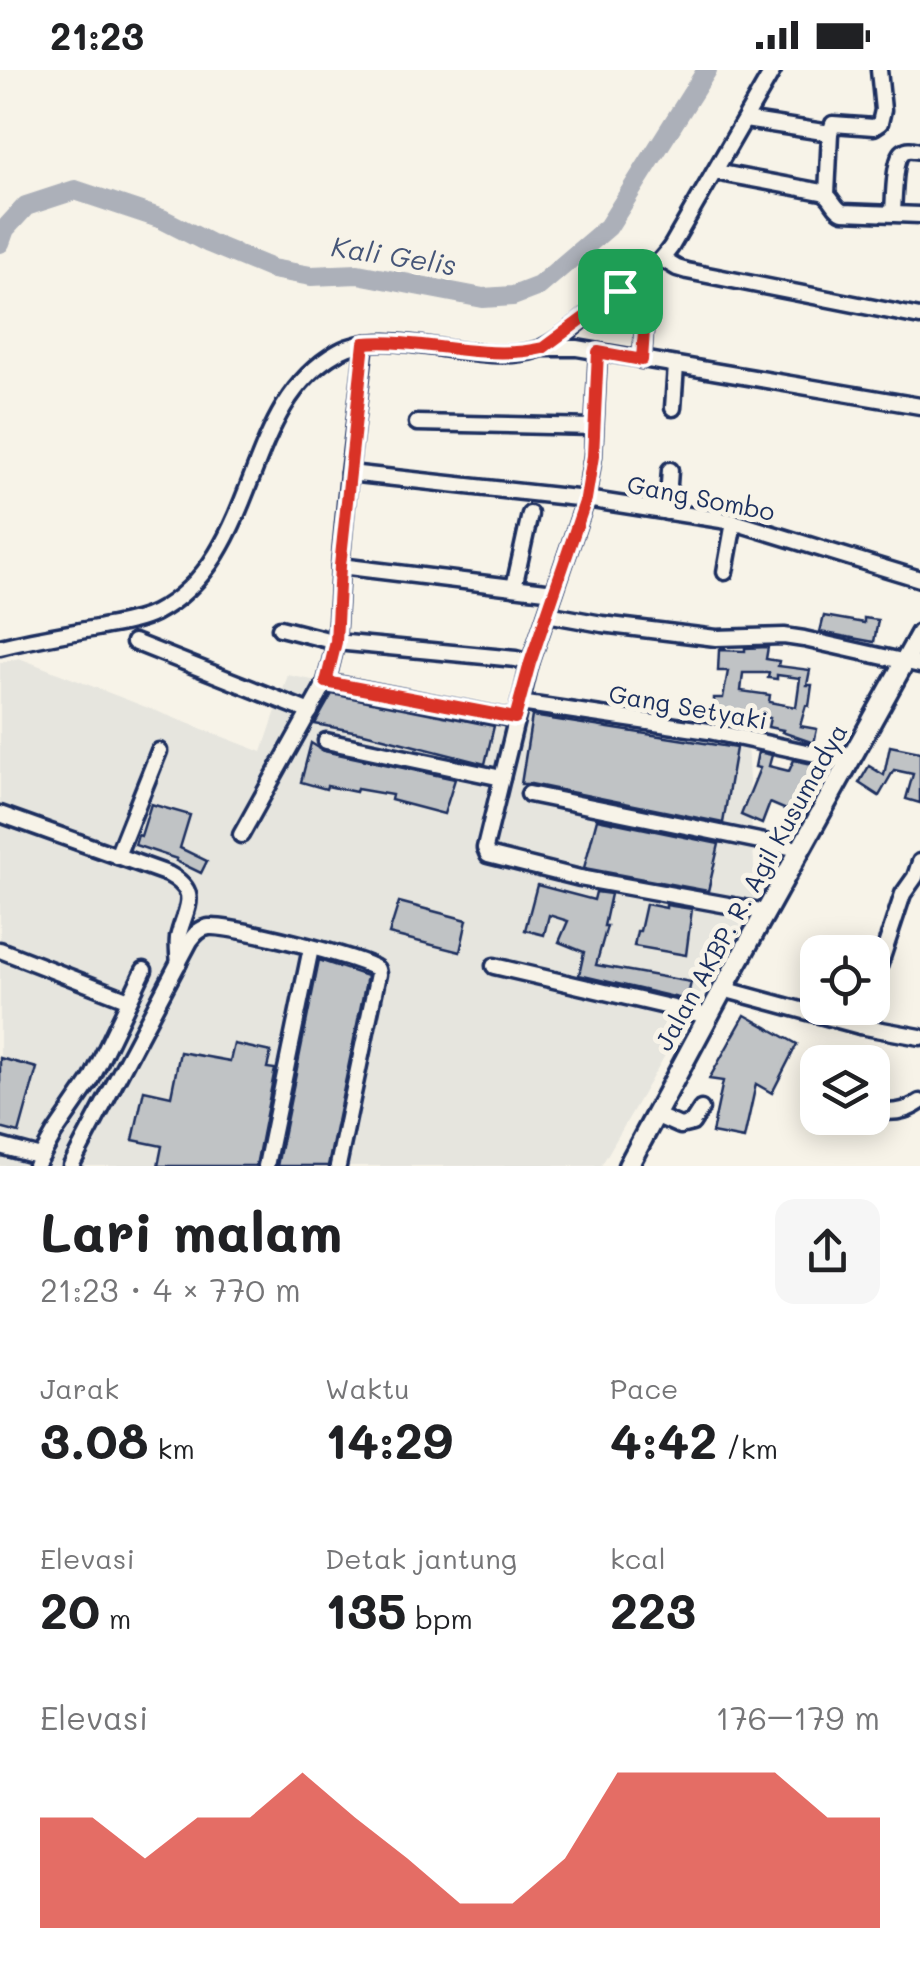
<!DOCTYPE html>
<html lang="id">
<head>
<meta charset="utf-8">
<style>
	:root { --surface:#fff; --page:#f6f6f6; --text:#202124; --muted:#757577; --accent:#d93025 }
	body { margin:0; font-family:Mali,sans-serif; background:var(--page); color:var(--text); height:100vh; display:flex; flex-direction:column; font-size:38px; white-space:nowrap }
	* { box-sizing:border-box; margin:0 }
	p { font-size:32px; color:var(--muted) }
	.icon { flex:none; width:55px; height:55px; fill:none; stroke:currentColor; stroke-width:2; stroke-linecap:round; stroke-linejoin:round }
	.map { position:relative; height:1096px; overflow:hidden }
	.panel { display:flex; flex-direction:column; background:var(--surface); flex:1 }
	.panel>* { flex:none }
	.fabs { position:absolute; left:800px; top:865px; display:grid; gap:20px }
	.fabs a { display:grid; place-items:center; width:90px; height:90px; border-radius:20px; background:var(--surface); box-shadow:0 5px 25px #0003; font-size:50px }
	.pin { position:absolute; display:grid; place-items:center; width:85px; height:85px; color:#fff; margin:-42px; border-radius:20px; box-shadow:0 5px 15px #0006 }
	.round { display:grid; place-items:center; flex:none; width:105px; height:105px; border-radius:20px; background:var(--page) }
	.head { display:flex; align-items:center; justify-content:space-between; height:170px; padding:0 40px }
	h1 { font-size:55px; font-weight:700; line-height:75px }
	.metrics { display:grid; grid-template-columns:repeat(3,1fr); gap:15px; height:170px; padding:10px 40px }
	.metrics div { display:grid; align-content:center }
	.metrics b { font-size:50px; font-weight:700 }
	.metrics small { font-size:28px; font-weight:400 }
	.metrics p { font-size:28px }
	.chart { height:280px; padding:20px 40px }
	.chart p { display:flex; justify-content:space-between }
	.chart svg { width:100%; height:180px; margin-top:10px; fill:var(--accent); opacity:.7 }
	.status { display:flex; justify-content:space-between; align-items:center; height:70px; padding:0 50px; background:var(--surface); direction:ltr }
	.status svg { height:28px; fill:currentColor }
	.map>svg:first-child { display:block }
	.built { fill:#e6e5de }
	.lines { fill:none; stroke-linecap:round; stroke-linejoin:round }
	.river { stroke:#acb0b9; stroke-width:20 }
	.building { fill:#c0c3c5; stroke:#1b2f5e; stroke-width:2.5; fill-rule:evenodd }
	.minor-casing { stroke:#1b2f5e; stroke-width:21 }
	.major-casing { stroke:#1b2f5e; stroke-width:25 }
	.minor { stroke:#f7f3e8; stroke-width:14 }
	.major { stroke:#f7f3e8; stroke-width:18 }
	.route-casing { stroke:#fff; stroke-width:20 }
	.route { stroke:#d93025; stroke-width:12 }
	.labels { text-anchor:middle; stroke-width:10; stroke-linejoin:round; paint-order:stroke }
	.street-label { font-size:25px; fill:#1b2f5e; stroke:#f7f3e8 }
	.water-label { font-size:28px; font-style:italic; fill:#465679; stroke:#f7f3e8 }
</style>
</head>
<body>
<div class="status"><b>21:23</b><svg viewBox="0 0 49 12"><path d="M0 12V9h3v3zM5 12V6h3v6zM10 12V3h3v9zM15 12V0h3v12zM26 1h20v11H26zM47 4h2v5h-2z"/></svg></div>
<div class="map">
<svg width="920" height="1096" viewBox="0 0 920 1096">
	<rect width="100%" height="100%" fill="#f7f3e8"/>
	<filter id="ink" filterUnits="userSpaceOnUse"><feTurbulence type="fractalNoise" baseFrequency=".01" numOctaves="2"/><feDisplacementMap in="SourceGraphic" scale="20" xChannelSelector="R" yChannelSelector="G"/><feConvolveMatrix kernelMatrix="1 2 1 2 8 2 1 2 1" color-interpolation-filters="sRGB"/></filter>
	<g filter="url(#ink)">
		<path class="built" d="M19,588L262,682L288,605L514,652L552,630L747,674L756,828L601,1096H0V593Z"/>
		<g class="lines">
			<path class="river" d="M0,173L5,159L26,136L75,120L162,149L209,173L272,199L311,206L358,204L483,228L513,226L539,216L608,157L707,0"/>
		</g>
		<g class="building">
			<path d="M824,546L864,553V548L878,550L874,572L820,562Z"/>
			<path d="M768,577L766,589L779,591L778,596L810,600L807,615H812L809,636L806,635L800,656L817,659L814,673L782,662L783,660L768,657L770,648L737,643L736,651L724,650V645H714V628H723L728,601H718L719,580L745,581V578ZM743,603H769L768,608L777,609V605L800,608L796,637L769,632L770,625L741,621Z"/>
			<path d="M332,624L494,656L485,694L364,663L315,654Z"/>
			<path d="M532,646L736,678L723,753L531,714H521Z"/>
			<path d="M311,673L324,681L455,709L444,744L391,730L392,725L357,719L356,722L327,716L326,719L301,712Z"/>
			<path d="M890,676L920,682V733L906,729L913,704L894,700L879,726L859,713L869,696L884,705Z"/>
			<path d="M758,682L772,685L769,696L789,701L794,690L826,697L815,714L805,708L793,730L795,731L791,742L770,733L762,754L741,745L760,698L755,697Z"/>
			<path d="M151,734L190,745L180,778L207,791L201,803L176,791L177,789L135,775L138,765L141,766Z"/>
			<path d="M597,749L719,774L708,821L584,798Z"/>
			<path d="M537,815L594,830L596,822L611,824L604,856H607L596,895L691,912L687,930L579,905L584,882L559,872L568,851L549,845L544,865L525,860Z"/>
			<path d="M399,832L467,850L460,882L389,864Z"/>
			<path d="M646,834L666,838V835L692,839L686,885L634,876L637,861H640Z"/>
			<path d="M319,890L367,906L328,1096H277Z"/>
			<path d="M745,945L797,974L772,1023L756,1014L744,1069L712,1063L723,1011L709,1009Z"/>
			<path d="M234,974L271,982L267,998L275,999L256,1096H158L162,1076L133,1070L144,1020L171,1026L180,982L230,991Z"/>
			<path d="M0,988L37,998L19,1063L0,1058Z"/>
		</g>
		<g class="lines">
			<defs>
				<g id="minor">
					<path d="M745,50L830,63L827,124"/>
					<path d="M830,63L833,54L874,57L880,53L883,40L879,0"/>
					<path d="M715,102L822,122C833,126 833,138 843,142L920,145"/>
					<path d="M893,142C894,130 894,89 903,82C908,78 914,80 920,81"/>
					<path d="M662,189L677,198L687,201L920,247"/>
					<path d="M620,221L644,228L646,230L642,290"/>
					<path d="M365,273L349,403L340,496L336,572L516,589L530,593L485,778L488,785L580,808L766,842"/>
					<path d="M544,278H577L920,336"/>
					<path d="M673,338L676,296"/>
					<path d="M417,353L594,357"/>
					<path d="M349,403L586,429L734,452L920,509"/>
					<path d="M667,442L670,400"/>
					<path d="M340,496L554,522"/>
					<path d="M725,502L734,452"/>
					<path d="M514,517L530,444"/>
					<path d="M547,544L602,554L716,568L784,566L804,569L920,595"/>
					<path d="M134,572L310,642"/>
					<path d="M0,577C32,569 64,564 97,558C116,554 137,552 155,543C263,486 239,337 338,282C390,253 479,299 539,279C558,272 584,248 601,235C625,218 654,202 671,177L773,0"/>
					<path d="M530,593L586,429L593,386L598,282"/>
					<path d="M326,612L515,649"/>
					<path d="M520,633L709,661L848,691"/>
					<path d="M326,671L502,708"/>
					<path d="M529,724L799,779"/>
					<path d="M0,744L168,804C203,823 184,839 178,868C177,877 178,885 179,893"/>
					<path d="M241,765L326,612L336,572L280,558"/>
					<path d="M117,786L159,681"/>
					<path d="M0,880L129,930"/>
					<path d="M494,896L708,946"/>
					<path d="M872,918L903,824L915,807L920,792"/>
					<path d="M723,919L860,956L920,967"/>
					<path d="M860,956L866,938"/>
					<path d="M872,1040C891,1043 904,1043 920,1032"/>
					<path d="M655,1045L680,1056L692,1053L701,1039"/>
					<path d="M0,1076L41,1087"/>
					<path d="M36,1096L54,1064L91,1010L144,900"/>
					<path d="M71,1096L190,871C195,864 200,858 209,857C231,855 360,887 377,899L378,904L338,1096"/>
					<path d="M266,1096L311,878"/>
				</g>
				<path id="major" d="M628,1096L723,919L920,564"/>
			</defs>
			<use href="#minor" class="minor-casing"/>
			<use href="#major" class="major-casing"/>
			<use href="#minor" class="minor"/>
			<use href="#major" class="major"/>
		</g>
	</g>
	<g class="lines" filter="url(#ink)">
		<defs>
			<path id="route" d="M620,221L646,230L642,290L598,282L593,386L586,429L530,593L515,648L326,612L336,572L340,496L364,273C425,268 483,292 543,278Z"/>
		</defs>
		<use href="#route" class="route-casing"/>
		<use href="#route" class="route"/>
	</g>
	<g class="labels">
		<g class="street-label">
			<text transform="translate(701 428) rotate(11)" y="9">Gang Sombo</text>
			<text transform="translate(688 637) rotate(10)" y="9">Gang Setyaki</text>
			<text transform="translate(751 817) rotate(-61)" y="9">Jalan AKBP. R. Agil Kusumadya</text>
		</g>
		<g class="water-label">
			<text transform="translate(394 186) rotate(9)" y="10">Kali Gelis</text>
		</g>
	</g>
</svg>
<div class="fabs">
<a><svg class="icon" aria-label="locate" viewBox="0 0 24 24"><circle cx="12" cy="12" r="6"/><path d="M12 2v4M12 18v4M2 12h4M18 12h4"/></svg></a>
<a><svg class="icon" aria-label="layers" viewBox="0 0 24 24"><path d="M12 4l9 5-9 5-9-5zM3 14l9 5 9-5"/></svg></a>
</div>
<div class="pin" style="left:620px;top:221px;background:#1e9e55"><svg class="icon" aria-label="arrive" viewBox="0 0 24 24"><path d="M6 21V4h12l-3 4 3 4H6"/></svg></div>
</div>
<section class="panel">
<div class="head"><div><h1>Lari malam</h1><p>21:23 · 4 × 770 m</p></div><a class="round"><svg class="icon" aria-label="share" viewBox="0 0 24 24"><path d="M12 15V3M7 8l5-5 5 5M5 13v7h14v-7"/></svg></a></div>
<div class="metrics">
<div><p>Jarak</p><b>3.08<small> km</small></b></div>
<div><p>Waktu</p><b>14:29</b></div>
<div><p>Pace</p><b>4:42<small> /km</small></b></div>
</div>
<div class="metrics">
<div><p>Elevasi</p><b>20<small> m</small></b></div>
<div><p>Detak jantung</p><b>135<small> bpm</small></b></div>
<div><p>kcal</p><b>223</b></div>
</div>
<div class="chart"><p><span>Elevasi</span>176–179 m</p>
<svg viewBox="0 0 160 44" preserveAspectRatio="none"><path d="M0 44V17L10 17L20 27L30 17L40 17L50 6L60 17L70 27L80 38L90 38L100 27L110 6L120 6L130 6L140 6L150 17L160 17V44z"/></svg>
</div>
</section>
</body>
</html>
